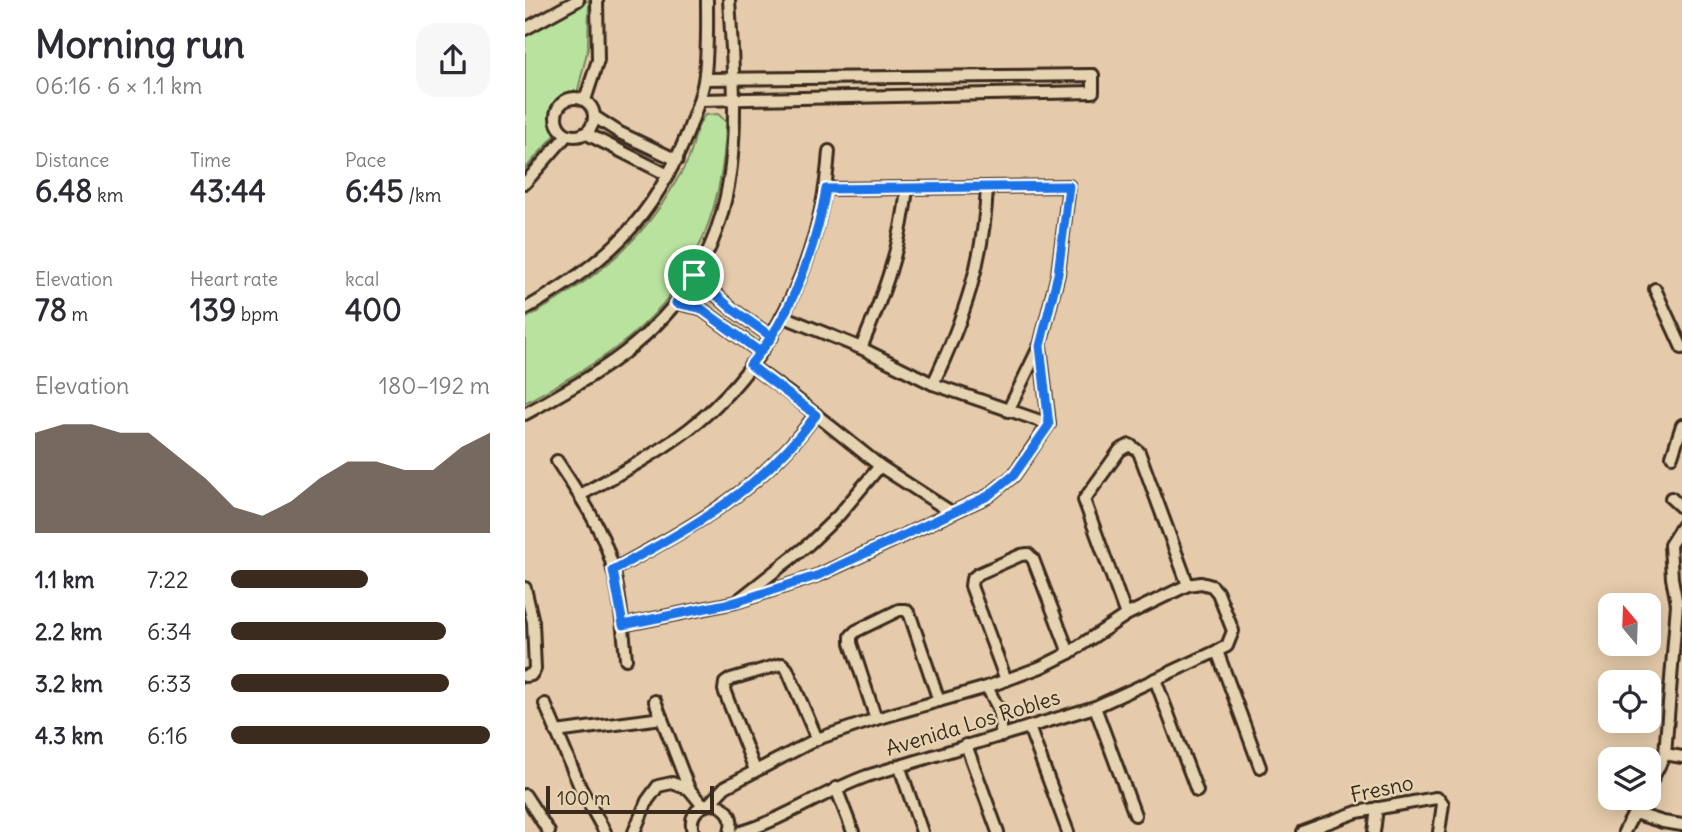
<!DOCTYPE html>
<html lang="en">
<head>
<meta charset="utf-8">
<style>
	:root { --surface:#fff; --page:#f7f7f7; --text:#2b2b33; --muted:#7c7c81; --accent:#3b2a1e }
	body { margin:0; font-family:Delius,sans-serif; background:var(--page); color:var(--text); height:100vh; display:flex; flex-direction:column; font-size:26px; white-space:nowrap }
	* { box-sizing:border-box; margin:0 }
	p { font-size:23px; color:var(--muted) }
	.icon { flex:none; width:38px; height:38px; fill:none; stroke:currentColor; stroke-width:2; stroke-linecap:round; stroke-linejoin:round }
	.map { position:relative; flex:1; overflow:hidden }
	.panel { display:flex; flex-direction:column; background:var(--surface); width:525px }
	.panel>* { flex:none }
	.needle { width:46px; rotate:341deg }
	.fabs { position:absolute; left:1073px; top:593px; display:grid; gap:14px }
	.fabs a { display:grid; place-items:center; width:63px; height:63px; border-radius:14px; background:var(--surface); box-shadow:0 4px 18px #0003; font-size:35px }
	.scale { position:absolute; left:21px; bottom:18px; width:168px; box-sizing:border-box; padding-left:7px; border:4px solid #3b2a1e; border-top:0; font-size:19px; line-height:24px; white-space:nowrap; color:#3b2a1e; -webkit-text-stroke:5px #e6d3b1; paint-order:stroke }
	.pin { position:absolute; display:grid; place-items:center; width:60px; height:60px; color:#fff; margin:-30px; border:4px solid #fff; border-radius:50%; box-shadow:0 2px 7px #0007 }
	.round { display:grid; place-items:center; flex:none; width:74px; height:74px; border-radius:21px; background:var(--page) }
	.overview { display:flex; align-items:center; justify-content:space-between; height:119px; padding:0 35px }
	h1 { font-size:38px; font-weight:700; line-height:52px }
	.stats { display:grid; grid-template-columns:repeat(3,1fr); gap:10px; height:119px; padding:7px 35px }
	.stats div { display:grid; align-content:center }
	.stats b { font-size:30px; font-weight:700 }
	.stats small { font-size:19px; font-weight:400 }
	.stats p { font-size:19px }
	.chart { height:196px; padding:14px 35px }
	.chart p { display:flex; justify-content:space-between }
	.chart svg { width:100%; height:126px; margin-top:7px; fill:var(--accent); opacity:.7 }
	ul { padding:0 35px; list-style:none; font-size:23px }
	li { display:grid; grid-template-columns:112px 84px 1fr; align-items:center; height:52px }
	li i { height:18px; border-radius:9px; background:var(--accent) }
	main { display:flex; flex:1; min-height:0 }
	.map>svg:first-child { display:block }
	.green { fill:#b9e29e; stroke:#7a865e; stroke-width:2 }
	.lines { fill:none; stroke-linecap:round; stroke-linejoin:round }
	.street-casing { stroke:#3b2a1e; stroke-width:16 }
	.street { stroke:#e6d3b1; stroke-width:10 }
	.route-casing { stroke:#fff; stroke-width:14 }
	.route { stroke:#1a73e8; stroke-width:9 }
	.labels { text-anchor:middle; stroke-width:5; stroke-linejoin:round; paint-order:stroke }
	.street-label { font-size:21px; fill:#3b2a1e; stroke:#e6d3b1 }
</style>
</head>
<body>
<main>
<section class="panel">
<div class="overview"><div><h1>Morning run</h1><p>06:16 · 6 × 1.1 km</p></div><a class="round"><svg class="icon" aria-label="share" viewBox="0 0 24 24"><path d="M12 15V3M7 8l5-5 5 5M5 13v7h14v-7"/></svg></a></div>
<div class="stats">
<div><p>Distance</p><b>6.48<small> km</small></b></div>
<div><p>Time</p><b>43:44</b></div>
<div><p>Pace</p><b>6:45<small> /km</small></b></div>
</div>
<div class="stats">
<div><p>Elevation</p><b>78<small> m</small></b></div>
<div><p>Heart rate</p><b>139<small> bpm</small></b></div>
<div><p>kcal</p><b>400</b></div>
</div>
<div class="chart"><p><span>Elevation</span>180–192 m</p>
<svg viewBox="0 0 160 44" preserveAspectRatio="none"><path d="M0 44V9L10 6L20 6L30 9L40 9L50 17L60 25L70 35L80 38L90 33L100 25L110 19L120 19L130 22L140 22L150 14L160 9V44z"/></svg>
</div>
<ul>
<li><b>1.1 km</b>7:22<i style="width:53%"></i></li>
<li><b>2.2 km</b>6:34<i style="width:83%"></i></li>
<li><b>3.2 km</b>6:33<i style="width:84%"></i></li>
<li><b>4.3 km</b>6:16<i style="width:100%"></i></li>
</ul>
</section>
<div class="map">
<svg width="1157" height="832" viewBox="0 0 1157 832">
	<rect width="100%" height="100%" fill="#e5cbab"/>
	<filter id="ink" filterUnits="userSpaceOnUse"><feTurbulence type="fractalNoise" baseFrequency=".0143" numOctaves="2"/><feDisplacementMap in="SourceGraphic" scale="14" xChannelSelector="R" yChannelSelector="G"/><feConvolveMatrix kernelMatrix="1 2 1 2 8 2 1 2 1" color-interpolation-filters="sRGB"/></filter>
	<g filter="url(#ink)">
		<g class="green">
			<path d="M64,0L63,48L52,94C28,98 22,111 32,133L0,169V36Z"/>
			<path d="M193,114L201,122C199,214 165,293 91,348C63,369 30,386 0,403V319C62,284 113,248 150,183C155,174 162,165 165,155C170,142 170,126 180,115Z"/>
		</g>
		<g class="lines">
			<defs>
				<g id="street">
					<path d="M0,29L53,0"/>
					<circle cx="50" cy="117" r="19"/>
					<path d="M60,100L73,60L72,0"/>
					<path d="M175,100L568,92V75L180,79"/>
					<path d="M70,117L95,133L152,160"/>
					<path d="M60,133L143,175"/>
					<path d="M0,183L42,135"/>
					<path d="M301,189L544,186L533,274L515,346L524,424"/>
					<path d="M169,275L207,309L247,337"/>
					<path d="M1130,289L1157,348"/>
					<path d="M151,303L175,308L235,352"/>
					<path d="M0,309C81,263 128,220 163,132C169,115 176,98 179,81C183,55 182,26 182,0"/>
					<path d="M257,316L336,348L408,384L524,424"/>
					<path d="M336,348C359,294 376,247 382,188"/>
					<path d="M225,365L269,397L355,466L426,512"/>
					<path d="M408,384C439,318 459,261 462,187"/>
					<path d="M483,411L514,347"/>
					<path d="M0,414C34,395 69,376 99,353C224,256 213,141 204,0"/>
					<path d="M1147,456L1157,425"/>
					<path d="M32,461C52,492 76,525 86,561C95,593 98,627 101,659"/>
					<path d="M55,495C92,475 130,455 164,429C249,363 297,256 304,151"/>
					<path d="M1146,498L1157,508"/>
					<path d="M88,570C167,527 238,489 291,414"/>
					<path d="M0,588L8,622L10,669L6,675L0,676"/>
					<path d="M216,598L284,544L314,515L355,466"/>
					<path d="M601,615L559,500L595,450L605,445L614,452L663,585"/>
					<path d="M98,625L211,602L294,575L463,496L489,475L524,424"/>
					<path d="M692,651L735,767"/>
					<path d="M630,679L672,791"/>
					<path d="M481,680L446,586L447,579L453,574L496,555L503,554L508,559L544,653"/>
					<path d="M462,687L473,708L477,736"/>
					<path d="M130,701L164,789L178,806"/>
					<path d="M20,704L56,789L80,832"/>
					<path d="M570,707L610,815"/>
					<path d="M351,719L326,643V636L331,631L374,610H381L385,615L414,701"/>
					<path d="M504,727L543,832"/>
					<path d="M31,732L137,718"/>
					<path d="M441,745L473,832"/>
					<path d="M1140,754L1157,757"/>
					<path d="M374,765L397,832"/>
					<path d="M230,770L199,690L200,683L206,679L257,664L262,669L292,739"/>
					<path d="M1124,786L1140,754L1152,604L1147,578L1145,545L1157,526"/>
					<path d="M311,788L328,832"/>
					<path d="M0,795L24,832"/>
					<path d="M184,804L200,787L292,739L351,719L462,687L516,667L544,653L601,615L663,585L676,583L687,586L693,593L708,631L702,646L692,651L570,707L342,776C298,792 260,819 216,832"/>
					<path d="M1109,813L1138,822L1157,825"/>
					<path d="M109,832L122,801L133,786L147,783L164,789"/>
					<path d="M168,832C164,818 170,808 184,804C201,804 210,816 205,832"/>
					<path d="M777,832L832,812L911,798L915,800L918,804L914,832"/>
					<path d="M849,832L852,808"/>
					<path d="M1099,832L1117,798"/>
				</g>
			</defs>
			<use href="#street" class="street-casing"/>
			<use href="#street" class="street"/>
		</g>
	</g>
	<g class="lines" filter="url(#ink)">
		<defs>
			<path id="route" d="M169,275L207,309L247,337L225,365L291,415C237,489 167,528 88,570L98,625L211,602L294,575L463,496L489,475L524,425L515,346L533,274L544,186L301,189C292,242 269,309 235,352L175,308L151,303L169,275"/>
		</defs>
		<use href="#route" class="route-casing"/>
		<use href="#route" class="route"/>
	</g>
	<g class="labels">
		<g class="street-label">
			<text transform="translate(448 723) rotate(-17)" y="7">Avenida Los Robles</text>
			<text transform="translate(857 789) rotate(-12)" y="7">Fresno</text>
		</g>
	</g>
</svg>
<div class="fabs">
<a><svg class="needle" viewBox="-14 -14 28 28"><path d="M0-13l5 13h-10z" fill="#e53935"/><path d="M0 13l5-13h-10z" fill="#7c7c81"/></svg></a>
<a><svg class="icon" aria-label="locate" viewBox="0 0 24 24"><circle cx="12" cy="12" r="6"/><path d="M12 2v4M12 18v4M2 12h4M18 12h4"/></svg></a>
<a><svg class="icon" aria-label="layers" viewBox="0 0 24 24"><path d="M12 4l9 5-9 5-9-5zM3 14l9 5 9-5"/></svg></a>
</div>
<div class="scale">100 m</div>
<div class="pin" style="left:169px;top:275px;background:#1e9e55"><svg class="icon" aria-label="arrive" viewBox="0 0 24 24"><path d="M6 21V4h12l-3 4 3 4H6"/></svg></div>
</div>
</main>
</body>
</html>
